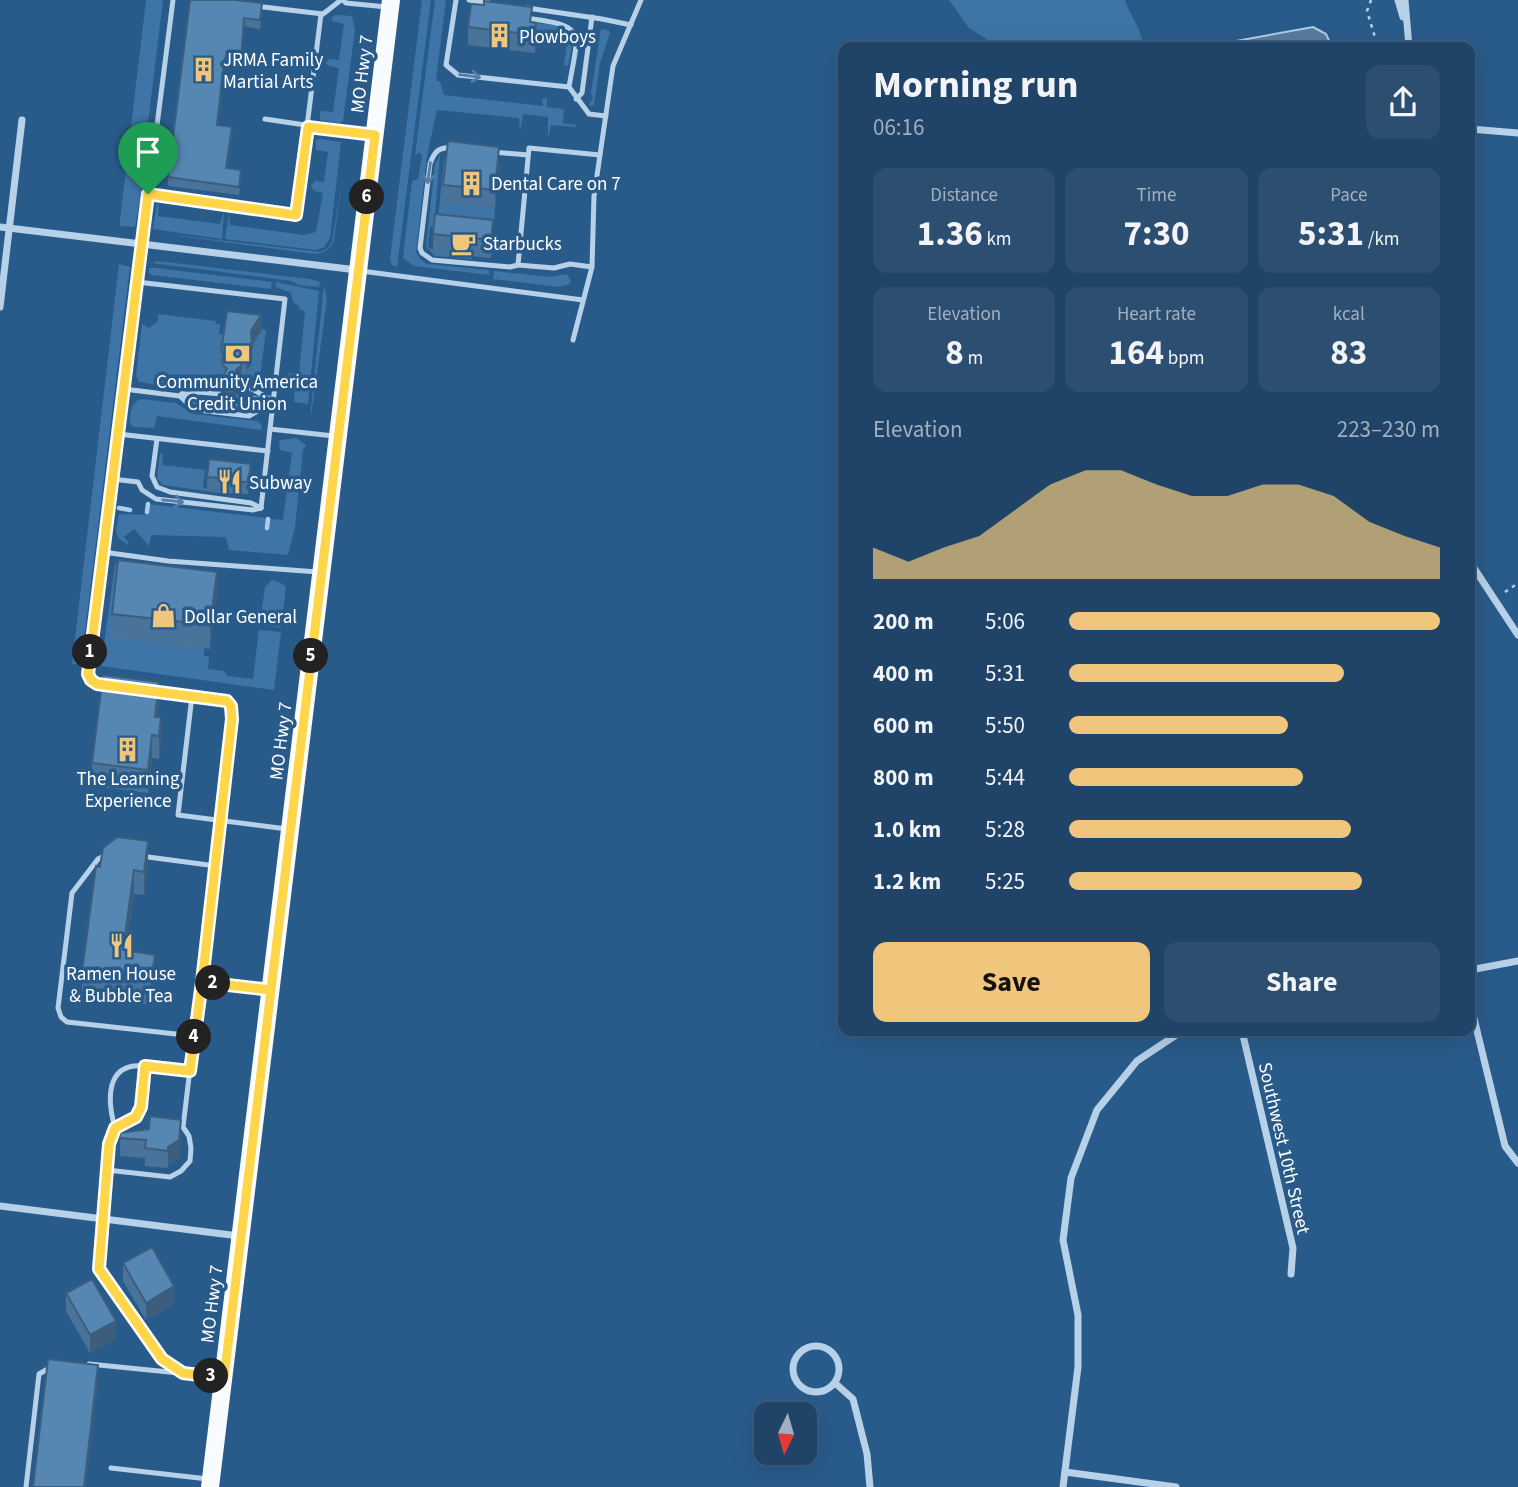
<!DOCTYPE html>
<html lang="en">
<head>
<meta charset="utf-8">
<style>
	:root { --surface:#1f4468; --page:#2c4e71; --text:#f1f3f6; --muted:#a1b0c0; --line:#3c5c7c; --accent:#f0c67d }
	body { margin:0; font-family:"Source Sans 3",sans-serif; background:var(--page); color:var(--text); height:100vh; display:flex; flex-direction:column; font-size:26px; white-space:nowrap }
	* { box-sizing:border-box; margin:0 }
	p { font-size:23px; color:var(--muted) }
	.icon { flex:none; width:38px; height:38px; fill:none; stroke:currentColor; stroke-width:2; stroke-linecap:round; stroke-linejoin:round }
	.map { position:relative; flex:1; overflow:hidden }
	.sheet { position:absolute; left:838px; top:42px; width:637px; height:994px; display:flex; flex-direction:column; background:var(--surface); border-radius:14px; box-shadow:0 7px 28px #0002,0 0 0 2px var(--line) }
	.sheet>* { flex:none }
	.needle { width:46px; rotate:185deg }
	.buttons { position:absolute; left:754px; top:1402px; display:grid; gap:14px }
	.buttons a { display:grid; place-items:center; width:63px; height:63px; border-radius:14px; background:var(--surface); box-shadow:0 7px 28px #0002,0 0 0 2px var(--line); font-size:35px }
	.pin { position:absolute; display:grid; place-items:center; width:60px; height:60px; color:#fff; margin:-72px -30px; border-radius:50% 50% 50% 0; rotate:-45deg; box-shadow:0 0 7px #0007 }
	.pin .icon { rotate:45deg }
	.km { position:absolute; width:35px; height:35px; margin:-18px; border-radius:50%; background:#222; color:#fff; font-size:19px; line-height:35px; text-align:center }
	.round { display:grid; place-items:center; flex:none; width:74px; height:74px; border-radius:14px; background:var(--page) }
	.headline { display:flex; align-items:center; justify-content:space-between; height:119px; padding:0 35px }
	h1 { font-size:38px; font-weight:700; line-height:52px }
	.metrics { display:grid; grid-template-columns:repeat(3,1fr); gap:10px; height:119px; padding:7px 35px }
	.metrics div { display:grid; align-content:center; border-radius:14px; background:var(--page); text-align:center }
	.metrics b { font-size:35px; font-weight:700 }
	.metrics small { font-size:19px; font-weight:400 }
	.metrics p { font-size:19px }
	.chart { height:196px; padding:14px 35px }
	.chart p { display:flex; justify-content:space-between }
	.chart svg { width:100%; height:126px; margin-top:7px; fill:var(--accent); opacity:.7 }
	.primary-button { display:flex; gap:14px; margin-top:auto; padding:14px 35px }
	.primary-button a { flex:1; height:80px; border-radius:14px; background:var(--accent); color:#111; font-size:28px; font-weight:700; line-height:80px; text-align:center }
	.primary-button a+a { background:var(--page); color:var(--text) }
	ul { padding:0 35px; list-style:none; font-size:23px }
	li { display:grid; grid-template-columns:112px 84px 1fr; align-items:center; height:52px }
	li i { height:18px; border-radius:9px; background:var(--accent) }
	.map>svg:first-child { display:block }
	.green { fill:#3e74a6 }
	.water { fill:#597b9c; stroke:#abcde9; stroke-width:2 }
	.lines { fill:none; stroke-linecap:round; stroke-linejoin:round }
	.stream { stroke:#abcde9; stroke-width:4.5 }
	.path { stroke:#b7d1e9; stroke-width:2.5; stroke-dasharray:3.5 5; stroke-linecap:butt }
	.service { stroke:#b7d1e9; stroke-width:5 }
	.minor { stroke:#b7d1e9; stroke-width:7 }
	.primary { stroke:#f9fcfe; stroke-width:18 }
	.wall { fill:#4a7399 }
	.shaded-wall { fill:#3c5e7d }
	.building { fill:#5686b2; stroke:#3c5e7d; stroke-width:2 }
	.oneway { stroke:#547ea6 }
	.route-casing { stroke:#fff; stroke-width:14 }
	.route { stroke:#ffd54a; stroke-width:9 }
	.labels { text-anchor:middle; stroke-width:7; stroke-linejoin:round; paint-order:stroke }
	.poi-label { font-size:19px; fill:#fff; stroke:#295b8a; text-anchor:start }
	.street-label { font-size:19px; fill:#fff; stroke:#295b8a }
</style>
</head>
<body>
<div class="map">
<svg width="1518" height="1487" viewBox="0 0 1518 1487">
	<rect width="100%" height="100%" fill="#295b8a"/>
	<g class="green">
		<path d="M146,0H163L141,180L143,182L135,227L120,226V220Z"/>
		<path d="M422,0H431L397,267L392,265L390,259Z"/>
		<path d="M435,0H446L436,80L440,82L444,95L543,106L542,99L547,98V107L564,109L563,123L576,125V127L551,125L548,138V117L523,114L520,131L519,118L437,110L427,156L416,252L420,259L427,264L489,270V275L414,266L403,258L412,181L418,179L422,156L420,152L415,155Z"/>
		<path d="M949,0H1125C1130,16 1143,31 1143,47H998L969,28Z"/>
		<path d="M336,15L352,16L355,30L343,121L340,123L320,120V111L333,112L339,68L329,66L326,63L328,59L339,60L344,24L332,21V17Z"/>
		<path d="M507,19L560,26C577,35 571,50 568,66L564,65L567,42L560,37L530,33Z"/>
		<path d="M601,29L608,30L610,33L600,63L594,105L591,106L589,105L593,97L591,93Z"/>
		<path d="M319,139L341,142L330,238L324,247L316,250L225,239L229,212L230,225L304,235L316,232L323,193L314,191L311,186L315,181L324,182L328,152L316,150V140Z"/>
		<path d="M440,155L434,227H430L428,248L472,256V259L435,256L426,247L435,164Z"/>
		<path d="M444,159H448L443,202L490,207L495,209L494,222L438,219Z"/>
		<path d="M341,186L334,240C331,249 325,253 315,254L156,233L320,252L327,249L332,242Z"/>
		<path d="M157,204L159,205L158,216L220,224L224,212L222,239L153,229Z"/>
		<path d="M157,261L310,279L320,282L319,287L299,285L292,281L152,263Z"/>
		<path d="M119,264L130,267L81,664H72Z"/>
		<path d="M149,268H156L272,282L271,289L152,275L149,273Z"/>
		<path d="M494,271L552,277L567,274L571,281L569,284L559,287L493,279Z"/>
		<path d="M276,282L319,291L308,404L294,402L295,380L286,377L289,373L299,374L305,311L300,310L299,306L293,302L291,293L276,287Z"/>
		<path d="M324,285L327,299L311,416V408Z"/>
		<path d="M158,314L216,321V324H220L219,334L227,335L247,366L252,363L251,345L261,329L266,330L259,385L193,377L171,387L139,382L136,376L142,324L149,328L158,321Z"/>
		<path d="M142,399L176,403L194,414L257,421L261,424L262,430L157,416L154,428L134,427L130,424C131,414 130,401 142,399Z"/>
		<path d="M296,438L306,445L303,450L295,527L288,555L229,550L226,537L151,535L149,546L134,529L124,537L129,543L128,545L118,538L116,531L119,514L146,515L149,504L267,518V527L270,519L283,520L287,489L273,485L276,482L288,483L292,453L280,450L279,442L281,440Z"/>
		<path d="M160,454H163L162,465L205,470L203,488L219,490V493L163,485L157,478Z"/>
		<path d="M115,564L119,565L204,648V656H209L208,669L224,671L227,676L253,679L259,630L281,632L274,690L101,666Z"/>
		<path d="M272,580L281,583L286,587L281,628L260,624L265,587Z"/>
	</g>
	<path class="water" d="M1313,27L1326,34L1332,47H1203Z"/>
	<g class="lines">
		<g class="stream">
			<path d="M119,508L130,510"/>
			<path d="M147,512L148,504"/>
			<path d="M267,528L268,519"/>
		</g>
		<g class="path">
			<path d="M1371,0L1367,11L1378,47"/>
			<path d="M1505,592L1518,583"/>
		</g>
		<g class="service">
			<path d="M343,0L346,3L387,7"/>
			<path d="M456,0L446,65L458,75L569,87"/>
			<path d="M469,0L489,3"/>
			<path d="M255,6L323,14L341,0"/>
			<path d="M527,8L602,19L631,25"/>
			<path d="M526,18C589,26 578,32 569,87L589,114L606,116"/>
			<path d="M576,99L582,93L592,17"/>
			<path d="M265,119L372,135"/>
			<path d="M452,148C439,146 434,152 430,164L420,248L422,253L432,260L510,267L518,265"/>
			<path d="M493,152L528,155"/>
			<path d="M148,194L296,215L321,14"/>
			<path d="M592,267L570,264L554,268L518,265L529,148L600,155"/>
			<path d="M361,271L583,300"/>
			<path d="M137,282L285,299L270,429L334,436"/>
			<path d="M573,340L592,267L594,196L613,66L641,0"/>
			<path d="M241,387L250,388L274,401"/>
			<path d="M124,389L180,396L193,409L198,410L249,416L274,401"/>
			<path d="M180,396L190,383L222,385"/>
			<path d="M180,396L198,392L221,394"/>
			<path d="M183,397L195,401L219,404"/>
			<path d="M239,397L271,400"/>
			<path d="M238,406L250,407L267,402"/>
			<path d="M118,434L268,451"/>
			<path d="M157,439L152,476L157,487L170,492L251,503L261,508"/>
			<path d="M112,479L138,482L142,490L156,499L253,510L261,508"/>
			<path d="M261,508L270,429"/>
			<path d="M103,552L168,561L318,572"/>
			<path d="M107,686L97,684L91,680L88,666L173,0"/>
			<path d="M152,691L227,701L231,706L216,866"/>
			<path d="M192,696L178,815L287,829"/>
			<path d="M118,853L216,866L194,1036L67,1022L61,1017L58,1008L72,893L98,859L108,854Z"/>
			<path d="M202,982L267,990"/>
			<path d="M145,1066L190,1071"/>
			<path d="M115,1128C107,1100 105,1062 145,1066L141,1107L136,1117L115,1128L109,1144L99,1269L162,1359L183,1372"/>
			<path d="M107,1170L170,1177L181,1171L190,1161L191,1148L189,1136L183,1127L194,1036"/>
			<path d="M89,1364L219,1377"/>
			<path d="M111,1468L208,1479"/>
			<path d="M26,1487L39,1374L53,1366"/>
		</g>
		<g class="minor">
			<path d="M1398,0L1403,17"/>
			<path d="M1405,0L1409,47"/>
			<path d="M1470,129L1518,133"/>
			<path d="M0,227L357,270"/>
			<path d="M0,307L22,120"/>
			<path d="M1470,562L1518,635"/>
			<path d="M1470,970L1518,961"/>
			<path d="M1470,1002L1505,1146L1518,1163"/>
			<path d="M1242,1031L1293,1248L1291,1274"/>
			<path d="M0,1206L239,1236"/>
			<circle cx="816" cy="1369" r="23"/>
			<path d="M835,1383L853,1399L867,1454L870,1487"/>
			<path d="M1065,1472L1176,1487"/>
			<path d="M1063,1487L1078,1367V1315L1063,1240L1071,1178L1097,1110L1137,1061L1182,1031"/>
		</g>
		<path class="primary" d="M210,1487L391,0"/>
	</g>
	<g class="wall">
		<path d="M190,0L262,12L260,29L244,26L241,68L225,66L218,125L232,135L227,168L241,179L239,195L168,186V177Z"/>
		<path d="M532,22L536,40L535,53L468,45V27Z"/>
		<path d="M499,164L495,208L443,202V185Z"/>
		<path d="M433,234L493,237L491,258L433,252Z"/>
		<path d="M261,331L252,346V364L247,370L246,375H242L241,382L239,383V392L236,394V401L234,404V409L223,408V401L221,399V383L224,381L222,380V368L221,367V352Z"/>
		<path d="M251,476L248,494L219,493V490L207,489V477Z"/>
		<path d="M217,595L210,649L112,637V614Z"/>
		<path d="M159,705L157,717L161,741L159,759L152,758L148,793L92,786V763Z"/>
		<path d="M148,864L144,895L134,894L126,951L155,978L151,1005L82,995V972L100,867Z"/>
		<path d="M120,1133L181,1137L179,1158L168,1165V1168L145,1166V1158L120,1156Z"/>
		<path d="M123,1263L174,1304L146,1320L123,1281Z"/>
		<path d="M66,1293L116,1339L90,1353L66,1311Z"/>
	</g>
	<g class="shaded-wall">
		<path d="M536,23V40L535,53V35Z"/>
		<path d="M225,58V66L217,134V125Z"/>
		<path d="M232,127V135L226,177V168Z"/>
		<path d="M499,147V164L495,208V190Z"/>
		<path d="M493,220V237L491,258V240Z"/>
		<path d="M261,315V331L251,347V331Z"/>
		<path d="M252,348V364L247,370L246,375L247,354Z"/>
		<path d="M242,359L241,382L239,383V392L236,394V401L234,404V380L236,370Z"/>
		<path d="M251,464V476L248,494V482Z"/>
		<path d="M217,572V595L210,649V625Z"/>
		<path d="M159,682V705L155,735V717Z"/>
		<path d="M161,717V741L159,759V736Z"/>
		<path d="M152,735V758L148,793V770Z"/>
		<path d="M148,841V864L144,895V872Z"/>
		<path d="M134,870V894L123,974V950Z"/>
		<path d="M155,955V978L151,1005V981Z"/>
		<path d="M181,1120V1137L179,1158L168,1165V1168V1147Z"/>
		<path d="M174,1286V1304L146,1320V1303Z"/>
		<path d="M116,1321V1339L90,1353V1335Z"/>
		<path d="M98,1365V1382L86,1487H84Z"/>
	</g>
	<g class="building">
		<path d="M190,0H234L262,3L260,20L244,18L241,59L225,58L223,71L217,125L232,127L226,168L241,170L239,187L168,177Z"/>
		<path d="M484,1L532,7L530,22L536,23L535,35L468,27L471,4L484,5Z"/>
		<path d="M448,141L499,147L495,190L443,185Z"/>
		<path d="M435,214L493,220L491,240L433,234Z"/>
		<path d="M227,311L261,315L251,331L252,348L247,354L246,359H242L241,366L236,370L239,376L234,380L236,385L233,389L234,393L223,392L224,387L221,383L226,381L224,374L227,369L222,364L224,352H221Z"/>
		<path d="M209,459L251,464L248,482L219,481V478L207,477Z"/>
		<path d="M118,560L217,572L210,625L112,614Z"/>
		<path d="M103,675L159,682L155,717H161L159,736L152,735L148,770L92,763Z"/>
		<path d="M117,837L148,841L144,872L134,870L123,950L155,955L151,981L82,972L96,866L100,867L103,848Z"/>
		<path d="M150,1116L181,1120L179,1140L168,1147V1151L145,1148L146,1140L120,1138V1133L149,1129Z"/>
		<path d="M152,1247L174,1286L146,1303L123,1263Z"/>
		<path d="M92,1279L116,1321L90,1335L66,1293Z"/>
		<path d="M48,1359L98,1365L84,1487H33Z"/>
	</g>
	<defs><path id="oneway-shaft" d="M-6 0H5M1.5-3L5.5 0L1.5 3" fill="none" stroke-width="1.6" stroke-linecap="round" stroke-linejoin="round" transform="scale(1.75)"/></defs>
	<g class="oneway">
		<use href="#oneway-shaft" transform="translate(470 76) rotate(7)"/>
		<use href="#oneway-shaft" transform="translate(429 173) rotate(98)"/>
		<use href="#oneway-shaft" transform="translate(173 501) rotate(6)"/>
	</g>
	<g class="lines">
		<defs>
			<path id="route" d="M148,194L88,674L91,680L97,684L227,701L231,706L232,719L202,982L271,990L224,1378L183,1373L162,1359L99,1269L109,1144L115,1128L136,1117L141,1107L145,1066L190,1071L202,982L271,990L375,135L308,127L296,215L148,194"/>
		</defs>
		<use href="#route" class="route-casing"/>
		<use href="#route" class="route"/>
	</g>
	<defs>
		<symbol id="building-bare" viewBox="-9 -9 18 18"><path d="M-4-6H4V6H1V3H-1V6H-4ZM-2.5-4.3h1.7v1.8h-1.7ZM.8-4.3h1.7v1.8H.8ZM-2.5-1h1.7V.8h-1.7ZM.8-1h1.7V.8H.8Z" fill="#f0c67d" stroke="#295b8a" stroke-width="2.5" paint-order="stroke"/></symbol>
		<symbol id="cafe-bare" viewBox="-9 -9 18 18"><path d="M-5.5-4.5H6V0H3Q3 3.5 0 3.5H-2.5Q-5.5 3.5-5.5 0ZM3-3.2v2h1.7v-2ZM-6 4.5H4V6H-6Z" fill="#f0c67d" stroke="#295b8a" stroke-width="2.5" paint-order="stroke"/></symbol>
		<symbol id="bank-bare" viewBox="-9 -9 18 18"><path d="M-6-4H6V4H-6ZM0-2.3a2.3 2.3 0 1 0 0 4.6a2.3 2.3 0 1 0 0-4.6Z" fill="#f0c67d" stroke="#295b8a" stroke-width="2.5" paint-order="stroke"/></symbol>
		<symbol id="restaurant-bare" viewBox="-9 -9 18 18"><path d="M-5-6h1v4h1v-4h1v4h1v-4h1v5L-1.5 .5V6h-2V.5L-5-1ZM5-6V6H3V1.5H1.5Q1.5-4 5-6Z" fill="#f0c67d" stroke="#295b8a" stroke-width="2.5" paint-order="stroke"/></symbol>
		<symbol id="shop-bare" viewBox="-9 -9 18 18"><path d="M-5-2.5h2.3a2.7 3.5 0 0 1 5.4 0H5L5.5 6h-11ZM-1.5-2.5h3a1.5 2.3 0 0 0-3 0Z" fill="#f0c67d" stroke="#295b8a" stroke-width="2.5" paint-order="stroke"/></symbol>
	</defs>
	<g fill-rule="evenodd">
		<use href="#building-bare" x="482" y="18" width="35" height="35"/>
		<use href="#building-bare" x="186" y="52" width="35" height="35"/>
		<use href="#building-bare" x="454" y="166" width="35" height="35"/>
		<use href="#cafe-bare" x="446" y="226" width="35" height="35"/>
		<use href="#bank-bare" x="220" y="336" width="35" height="35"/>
		<use href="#restaurant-bare" x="212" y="464" width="35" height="35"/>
		<use href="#shop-bare" x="146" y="598" width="35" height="35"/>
		<use href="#building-bare" x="110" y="732" width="35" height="35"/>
		<use href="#restaurant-bare" x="104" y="928" width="35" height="35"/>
	</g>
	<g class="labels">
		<g class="poi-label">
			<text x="519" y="43">Plowboys</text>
			<text x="223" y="66">JRMA Family<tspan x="223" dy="22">Martial Arts</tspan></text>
			<text x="491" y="190">Dental Care on 7</text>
			<text x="483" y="250">Starbucks</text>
			<text x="237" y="388" text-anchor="middle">Community America<tspan x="237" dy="22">Credit Union</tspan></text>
			<text x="249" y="489">Subway</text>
			<text x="184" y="623">Dollar General</text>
			<text x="128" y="785" text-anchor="middle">The Learning<tspan x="128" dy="22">Experience</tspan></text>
			<text x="121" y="980" text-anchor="middle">Ramen House<tspan x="121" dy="22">&amp; Bubble Tea</tspan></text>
		</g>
		<g class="street-label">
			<text transform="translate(361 74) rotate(-83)" y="7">MO Hwy 7</text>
			<text transform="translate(280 741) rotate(-83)" y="7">MO Hwy 7</text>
			<text transform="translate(1285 1148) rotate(77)" y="7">Southwest 10th Street</text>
			<text transform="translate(211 1304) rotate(-83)" y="7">MO Hwy 7</text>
		</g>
	</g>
</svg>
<div class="buttons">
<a><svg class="needle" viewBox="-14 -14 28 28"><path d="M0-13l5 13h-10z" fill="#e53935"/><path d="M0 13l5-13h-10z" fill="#a1b0c0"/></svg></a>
</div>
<div class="pin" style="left:148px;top:194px;background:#1e9e55"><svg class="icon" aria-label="arrive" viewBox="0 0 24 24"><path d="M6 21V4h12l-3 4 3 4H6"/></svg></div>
<b class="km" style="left:90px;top:652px">1</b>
<b class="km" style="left:213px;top:983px">2</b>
<b class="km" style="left:211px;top:1376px">3</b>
<b class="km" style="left:194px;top:1037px">4</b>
<b class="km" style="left:311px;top:656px">5</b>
<b class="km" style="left:367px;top:197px">6</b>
<section class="sheet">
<div class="headline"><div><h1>Morning run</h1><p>06:16</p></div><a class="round"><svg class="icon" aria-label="share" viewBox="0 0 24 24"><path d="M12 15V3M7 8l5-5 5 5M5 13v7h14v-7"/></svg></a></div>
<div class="metrics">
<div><p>Distance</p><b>1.36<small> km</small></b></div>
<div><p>Time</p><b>7:30</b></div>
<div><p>Pace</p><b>5:31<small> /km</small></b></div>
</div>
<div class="metrics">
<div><p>Elevation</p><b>8<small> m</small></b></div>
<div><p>Heart rate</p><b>164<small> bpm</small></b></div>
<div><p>kcal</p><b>83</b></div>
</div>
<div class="chart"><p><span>Elevation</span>223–230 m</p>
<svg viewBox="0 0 160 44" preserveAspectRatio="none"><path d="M0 44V33L10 38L20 33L30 29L40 20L50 11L60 6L70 6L80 11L90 15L100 15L110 11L120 11L130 15L140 24L150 29L160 33V44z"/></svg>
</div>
<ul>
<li><b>200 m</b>5:06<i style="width:100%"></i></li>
<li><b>400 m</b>5:31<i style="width:74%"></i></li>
<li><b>600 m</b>5:50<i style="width:59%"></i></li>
<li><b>800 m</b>5:44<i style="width:63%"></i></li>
<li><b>1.0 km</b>5:28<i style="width:76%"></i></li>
<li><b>1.2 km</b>5:25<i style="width:79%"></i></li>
</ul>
<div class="primary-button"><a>Save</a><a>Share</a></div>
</section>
</div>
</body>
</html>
